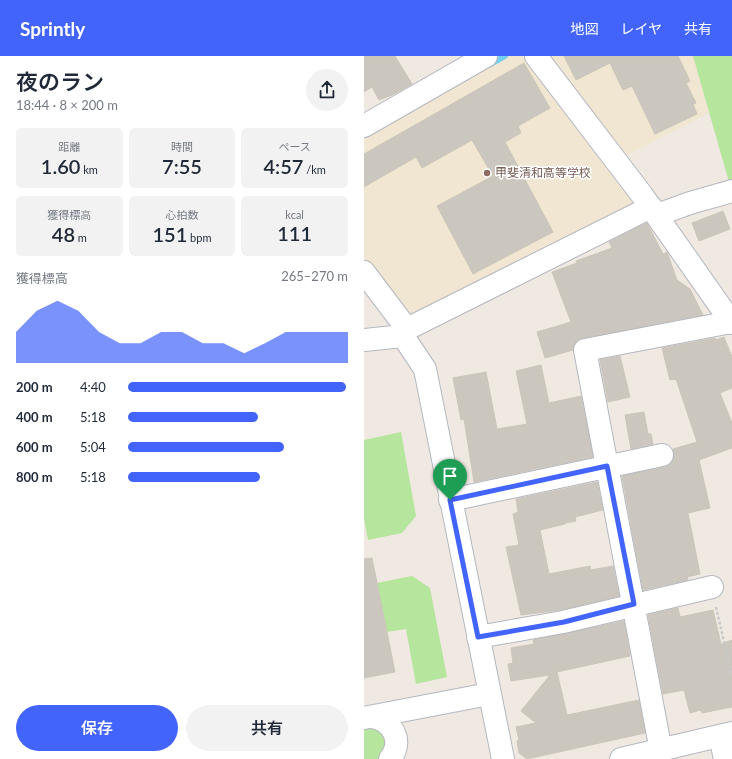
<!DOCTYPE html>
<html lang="ja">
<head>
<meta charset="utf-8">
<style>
	:root { --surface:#fff; --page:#f2f2f3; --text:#1f2937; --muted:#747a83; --accent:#4264fb }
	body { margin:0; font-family:Lato,"Noto Sans JP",sans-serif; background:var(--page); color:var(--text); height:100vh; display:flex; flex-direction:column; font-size:15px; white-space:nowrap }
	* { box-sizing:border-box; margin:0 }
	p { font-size:13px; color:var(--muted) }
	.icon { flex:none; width:22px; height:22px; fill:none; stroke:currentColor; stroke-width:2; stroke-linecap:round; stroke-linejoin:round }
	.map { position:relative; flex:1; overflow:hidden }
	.sheet { display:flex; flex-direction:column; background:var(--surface); width:364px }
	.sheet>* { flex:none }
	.pin { position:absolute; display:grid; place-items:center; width:34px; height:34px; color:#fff; margin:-41px -17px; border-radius:50% 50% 50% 0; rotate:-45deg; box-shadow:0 0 4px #0007 }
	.pin .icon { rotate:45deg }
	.round { display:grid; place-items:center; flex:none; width:42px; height:42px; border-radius:21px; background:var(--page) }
	.summary { display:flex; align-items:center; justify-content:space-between; height:68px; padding:0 16px }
	h1 { font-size:22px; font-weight:600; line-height:30px }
	.stats { display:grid; grid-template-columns:repeat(3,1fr); gap:6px; height:68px; padding:4px 16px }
	.stats div { display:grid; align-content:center; border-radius:6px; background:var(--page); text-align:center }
	.stats b { font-size:20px; font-weight:600 }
	.stats small { font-size:11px; font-weight:400 }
	.stats p { font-size:11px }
	.chart { height:112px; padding:8px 16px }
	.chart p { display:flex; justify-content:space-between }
	.chart svg { width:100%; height:72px; margin-top:4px; fill:var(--accent); opacity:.7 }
	.button { display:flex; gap:8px; margin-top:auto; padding:8px 16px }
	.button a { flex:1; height:46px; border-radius:24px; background:var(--accent); color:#fff; font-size:16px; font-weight:600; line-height:46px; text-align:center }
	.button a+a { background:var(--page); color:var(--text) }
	ul { padding:0 16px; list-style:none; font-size:13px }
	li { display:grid; grid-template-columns:64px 48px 1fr; align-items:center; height:30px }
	li i { height:10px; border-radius:5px; background:var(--accent) }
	header { display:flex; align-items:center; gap:24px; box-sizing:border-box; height:56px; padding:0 20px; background:var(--accent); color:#fff }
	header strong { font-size:19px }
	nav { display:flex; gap:22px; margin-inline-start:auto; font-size:14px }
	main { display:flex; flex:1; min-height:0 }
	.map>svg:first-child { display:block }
	.education { fill:#f0e6d1 }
	.green { fill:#b6e59e }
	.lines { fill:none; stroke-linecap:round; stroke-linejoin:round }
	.stream { stroke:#75cff0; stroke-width:6 }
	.building { fill:#cbc7bf; stroke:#cbc5ba }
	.minor-casing { stroke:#b4b7c1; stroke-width:24 }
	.path { stroke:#c9c9c9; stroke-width:2.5; stroke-dasharray:3 2; stroke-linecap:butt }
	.minor { stroke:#fff; stroke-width:22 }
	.route-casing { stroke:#fff; stroke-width:8 }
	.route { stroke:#4264fb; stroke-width:5 }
	.education-dot { fill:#8d6e63; stroke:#fff; stroke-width:1.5 }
	.labels { text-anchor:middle; stroke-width:3; stroke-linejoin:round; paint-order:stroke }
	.education-label { font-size:12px; fill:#785e54; stroke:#fff; text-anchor:start }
</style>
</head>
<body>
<header>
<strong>Sprintly</strong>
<nav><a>地図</a><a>レイヤ</a><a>共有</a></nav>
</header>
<main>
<section class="sheet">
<div class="summary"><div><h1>夜のラン</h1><p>18:44 · 8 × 200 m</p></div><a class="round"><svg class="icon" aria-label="share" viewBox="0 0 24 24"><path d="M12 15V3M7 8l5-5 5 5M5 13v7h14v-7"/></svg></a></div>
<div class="stats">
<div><p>距離</p><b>1.60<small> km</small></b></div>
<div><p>時間</p><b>7:55</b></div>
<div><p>ペース</p><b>4:57<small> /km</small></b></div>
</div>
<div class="stats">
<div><p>獲得標高</p><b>48<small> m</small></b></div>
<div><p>心拍数</p><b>151<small> bpm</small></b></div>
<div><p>kcal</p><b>111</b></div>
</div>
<div class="chart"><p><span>獲得標高</span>265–270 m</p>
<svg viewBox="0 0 160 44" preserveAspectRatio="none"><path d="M0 44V25L10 12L20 6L30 12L40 25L50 32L60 32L70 25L80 25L90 32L100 32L110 38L120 32L130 25L140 25L150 25L160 25V44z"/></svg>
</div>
<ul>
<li><b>200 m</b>4:40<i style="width:99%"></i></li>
<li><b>400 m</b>5:18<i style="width:59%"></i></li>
<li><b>600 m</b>5:04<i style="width:71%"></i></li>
<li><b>800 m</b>5:18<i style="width:60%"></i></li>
</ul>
<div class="button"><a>保存</a><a>共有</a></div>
</section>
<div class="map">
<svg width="368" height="703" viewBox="0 0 368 703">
	<rect width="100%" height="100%" fill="#efe9e1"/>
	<g class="education">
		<path d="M141,0H159L274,154L51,269L0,201V80Z"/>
		<path d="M186,0H329L345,57L260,101Z"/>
	</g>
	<g class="green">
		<path d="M329,0H368V125L365,126Z"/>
		<path d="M37,376L52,460L38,477L4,484L0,463V384Z"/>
		<path d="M48,520L66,532L83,621L52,628L42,573L23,576L13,527Z"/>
		<path d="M0,662H16L26,703H0Z"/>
	</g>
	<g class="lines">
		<path class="stream" d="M125,9L141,0"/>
	</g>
	<g class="building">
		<path d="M0,0H31L48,28L28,39L15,44L8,31L0,36Z"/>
		<path d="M200,0H314L326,25L322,27L332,47L329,48L333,58L291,78L268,30L259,34L246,7L212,24Z"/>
		<path d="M160,7L186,52L154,70L157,77L141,86L189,176L109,218L73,150L129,120L108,84L58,112L52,101L0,131V98Z"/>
		<path d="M359,155L366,173L335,185L328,167Z"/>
		<path d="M283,167L299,198L303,196L313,224L326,233L339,259L219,282L213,285L209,294L181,302L173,276L207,266L188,216L213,207L212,205L248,192L245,186Z"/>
		<path d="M360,281L368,301V332L356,337L368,367V392L335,404L346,452L324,457L336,518L323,521L324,524L279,534L258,420L301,411L307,408L310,403L309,393L333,386L312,323L306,324L298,292L351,282L352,284Z"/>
		<path d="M256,300L266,341L244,346L236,304Z"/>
		<path d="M177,309L185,347L217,340L229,401L110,426L100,363L97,364L89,322L122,316L133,373L163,368L152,315Z"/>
		<path d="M280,356L284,378H287L289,388L267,393L261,359Z"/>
		<path d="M233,426L239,454L211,461L212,465L201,467V468L176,474L185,518L226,510L227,514L249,510L255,540L196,554L157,559L142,491L155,489L149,458L154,456L152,443Z"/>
		<path d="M8,502L31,616L0,622V503Z"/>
		<path d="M314,552L316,561L349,554L357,588L368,584V651L338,657L337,654L326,657L320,634L299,638L284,559Z"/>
		<path d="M260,565L266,600L193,616L203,659L275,644L281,677L163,703L155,697L153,685L155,684L152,671L172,667L157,655L186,619L147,625L144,608L149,607L147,592L170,588L169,584Z"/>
	</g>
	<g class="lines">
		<defs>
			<g id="minor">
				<path d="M172,0L278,139L368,267"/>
				<path d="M0,70L122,0"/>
				<path d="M293,159L326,147L368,135"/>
				<path d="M0,216L43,273L39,280"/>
				<path d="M43,273L287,151"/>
				<path d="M0,284L39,280L61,313L139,703"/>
				<path d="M86,444L298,399"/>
				<path d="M114,581L199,566L348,531"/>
				<path d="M8,661C29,665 40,685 26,703"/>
				<path d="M0,662L125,638"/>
				<path d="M356,680L361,703"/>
				<path d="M297,695L221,294L367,266"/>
				<path d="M257,703L368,677"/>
			</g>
		</defs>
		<use href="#minor" class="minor-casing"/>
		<path class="path" d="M352,551L368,620"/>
		<use href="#minor" class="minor"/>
	</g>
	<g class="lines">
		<defs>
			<path id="route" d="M243,410L270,548L200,566L114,581L86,444Z"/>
		</defs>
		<use href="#route" class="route-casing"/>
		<use href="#route" class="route"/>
	</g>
	<circle class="education-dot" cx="123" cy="117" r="4"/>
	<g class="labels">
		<g class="education-label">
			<text x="131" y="121">甲斐清和高等学校</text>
		</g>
	</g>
</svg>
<div class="pin" style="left:86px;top:444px;background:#1e9e55"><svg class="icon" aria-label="arrive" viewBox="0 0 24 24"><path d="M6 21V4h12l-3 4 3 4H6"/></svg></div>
</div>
</main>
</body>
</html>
